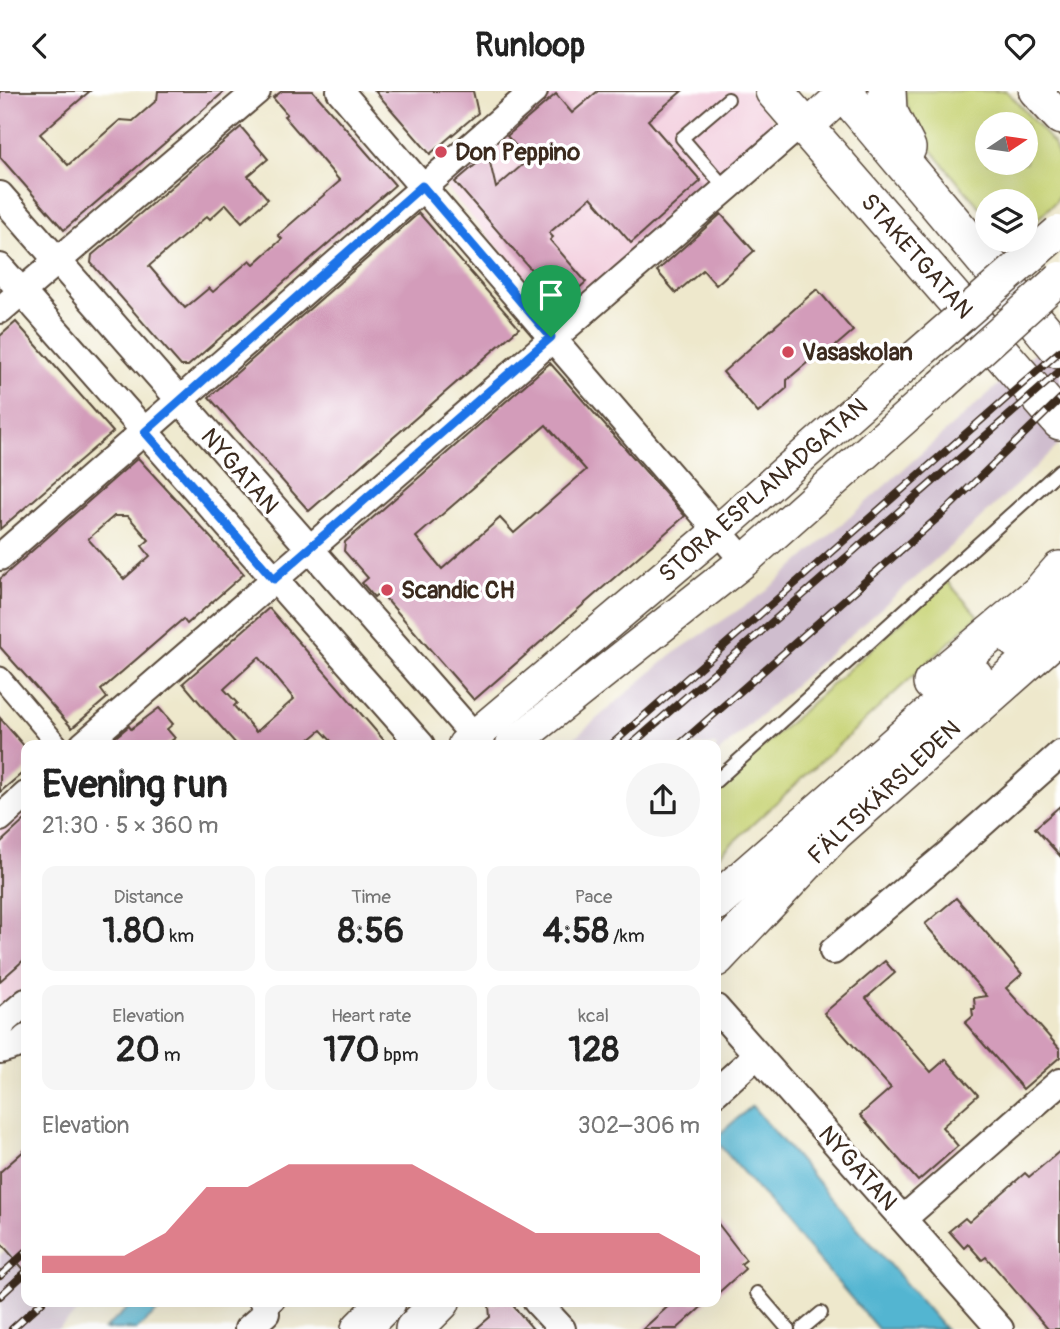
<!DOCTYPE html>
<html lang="en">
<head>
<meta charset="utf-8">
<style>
	:root { --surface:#fff; --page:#f6f6f6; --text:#222; --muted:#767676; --accent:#d1495b }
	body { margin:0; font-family:Pangolin,sans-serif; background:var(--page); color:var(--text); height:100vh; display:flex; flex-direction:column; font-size:26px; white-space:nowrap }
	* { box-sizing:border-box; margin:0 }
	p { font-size:23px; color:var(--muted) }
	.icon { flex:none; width:38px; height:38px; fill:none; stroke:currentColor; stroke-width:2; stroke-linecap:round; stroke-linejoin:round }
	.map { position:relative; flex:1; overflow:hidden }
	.details { position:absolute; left:21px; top:649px; width:700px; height:567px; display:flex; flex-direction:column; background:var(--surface); border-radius:14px; box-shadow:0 7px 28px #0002 }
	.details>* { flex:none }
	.needle { width:46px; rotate:77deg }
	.controls { position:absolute; left:975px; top:21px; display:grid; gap:14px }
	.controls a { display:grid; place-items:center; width:63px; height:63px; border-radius:50%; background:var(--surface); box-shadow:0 7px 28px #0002; font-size:35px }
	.pin { position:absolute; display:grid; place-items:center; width:60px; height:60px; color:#fff; margin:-72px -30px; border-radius:50% 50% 50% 0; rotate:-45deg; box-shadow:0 0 7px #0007 }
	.pin .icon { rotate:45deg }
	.round { display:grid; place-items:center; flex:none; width:74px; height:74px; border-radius:37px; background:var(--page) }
	.head { display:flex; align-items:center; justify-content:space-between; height:119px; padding:0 21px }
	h1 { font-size:38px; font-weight:700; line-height:52px }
	.metrics { display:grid; grid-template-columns:repeat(3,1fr); gap:10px; height:119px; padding:7px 21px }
	.metrics div { display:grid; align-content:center; border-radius:14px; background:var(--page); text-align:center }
	.metrics b { font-size:35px; font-weight:700 }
	.metrics small { font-size:19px; font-weight:400 }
	.metrics p { font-size:19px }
	.chart { height:196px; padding:14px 21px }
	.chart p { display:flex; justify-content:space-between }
	.chart svg { width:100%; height:126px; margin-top:7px; fill:var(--accent); opacity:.7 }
	header { display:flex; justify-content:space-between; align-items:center; height:91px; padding:0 21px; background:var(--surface); font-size:32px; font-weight:700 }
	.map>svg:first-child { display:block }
	.built { fill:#f3cfde }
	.industrial { fill:#cfbdce }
	.green { fill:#c7d374; stroke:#817e49; stroke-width:2; fill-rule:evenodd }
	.water { fill:#53b5d1; stroke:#477078; stroke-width:2 }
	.building { fill:#d39cba; fill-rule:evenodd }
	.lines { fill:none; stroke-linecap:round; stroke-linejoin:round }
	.service-casing { stroke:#564638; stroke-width:16 }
	.pedestrian-casing { stroke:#564638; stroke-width:23 }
	.minor-casing { stroke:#564638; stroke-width:30 }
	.tertiary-casing { stroke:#564638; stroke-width:35 }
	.secondary-casing { stroke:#564638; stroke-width:40 }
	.service { stroke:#fff; stroke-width:12 }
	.pedestrian { stroke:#fff; stroke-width:19 }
	.minor { stroke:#fff; stroke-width:26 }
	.tertiary { stroke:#fff; stroke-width:32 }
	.secondary { stroke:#fff; stroke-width:37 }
	.rail-casing { stroke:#3b2a1e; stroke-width:8 }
	.rail { stroke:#fff; stroke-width:5; stroke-dasharray:16; stroke-linecap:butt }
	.tertiary-bridge-casing { stroke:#564638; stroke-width:35; stroke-linecap:butt }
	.tertiary-bridge { stroke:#fff; stroke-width:32 }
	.route-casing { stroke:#fff; stroke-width:14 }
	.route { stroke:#1a73e8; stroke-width:9 }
	.poi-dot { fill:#d1495b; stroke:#fff; stroke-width:2.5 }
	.labels { text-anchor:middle; stroke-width:7; stroke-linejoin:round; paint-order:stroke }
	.poi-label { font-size:24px; font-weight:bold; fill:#3b2a1e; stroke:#fff; text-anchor:start }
	.street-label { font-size:24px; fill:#3b2a1e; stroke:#fff }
</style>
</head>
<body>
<header><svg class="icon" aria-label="back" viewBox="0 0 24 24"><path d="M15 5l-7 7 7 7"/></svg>Runloop<svg class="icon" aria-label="heart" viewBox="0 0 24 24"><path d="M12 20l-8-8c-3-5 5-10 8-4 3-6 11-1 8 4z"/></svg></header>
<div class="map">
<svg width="1060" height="1238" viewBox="0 0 1060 1238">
	<rect width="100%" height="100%" fill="#fff"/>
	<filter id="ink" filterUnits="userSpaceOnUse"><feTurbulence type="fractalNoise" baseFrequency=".0143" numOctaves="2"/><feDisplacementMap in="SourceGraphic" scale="14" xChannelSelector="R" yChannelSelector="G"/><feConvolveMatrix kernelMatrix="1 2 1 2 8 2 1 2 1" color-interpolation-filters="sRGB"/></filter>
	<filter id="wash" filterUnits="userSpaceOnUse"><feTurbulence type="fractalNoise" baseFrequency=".00686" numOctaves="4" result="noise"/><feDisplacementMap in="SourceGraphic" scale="28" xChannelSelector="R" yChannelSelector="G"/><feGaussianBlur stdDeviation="1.57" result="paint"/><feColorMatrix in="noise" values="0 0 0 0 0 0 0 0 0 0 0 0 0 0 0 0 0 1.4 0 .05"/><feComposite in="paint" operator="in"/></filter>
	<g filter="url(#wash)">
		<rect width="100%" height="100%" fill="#eee8cc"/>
		<g class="built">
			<path d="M549,0H749L780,37L559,227L443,93Z"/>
			<path d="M26,704V899L0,922V727Z"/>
		</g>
		<g class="industrial">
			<path d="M1060,239V353L962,445L716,664V654H566L671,564L764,502Z"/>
			<path d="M26,1140V1211H89L58,1238H0V1164Z"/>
		</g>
		<g class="green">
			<path d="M905,0H1007L1054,53L1060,70V102L1056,110L1026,140V110H987V125C962,94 906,40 905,0ZM987,33H1026V72H987Z"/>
			<path d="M947,490L978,525L716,767V698Z"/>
		</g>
		<g class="water">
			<path d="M752,1015L945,1238H878L716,1050V1046Z"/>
			<path d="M135,1211H168L137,1238H104Z"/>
		</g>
		<g id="blocks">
			<g class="building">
				<path d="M0,0H90L40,43L68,74L120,29L133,30L157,9L158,0H225L64,139L0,66Z"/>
				<path d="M282,0H313L395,94L188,275H181L91,172L92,164L241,36L268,68L248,85L268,108L242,131L226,113L210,128L207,125L149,175L185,217L209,197L213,201L250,169L254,173L282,148L278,144L340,90L284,25L287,23L273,7Z"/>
				<path d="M375,0H473L478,22L430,63Z"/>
				<path d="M598,0H682L648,29L701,90L631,152L591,106L549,142L553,146L550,149L586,191L561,213L455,91L488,63L496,97L528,69L507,45L556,3L572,22Z"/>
				<path d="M419,122L519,237L309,420L209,306Z"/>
				<path d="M721,123L754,160L716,194L703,179L676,202L657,180Z"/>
				<path d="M817,198L853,240L824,265H815L787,289V297L758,322L723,281Z"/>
				<path d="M16,231L113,341L0,438V245Z"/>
				<path d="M550,272L685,425L474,609L380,501L374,506L362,492L368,487L344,460L345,451ZM546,334L586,379L514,442L500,427L442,478L416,446Z"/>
				<path d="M138,367L244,483L187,533L183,528L101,599L107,607L72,637L0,556V488ZM114,425H128L149,449L142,455L150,465L124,488L88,448Z"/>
				<path d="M269,517L338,596L388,654H335L321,639L303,654H237L205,618L183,592ZM259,566L294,608L256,641L234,615L237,612L224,598Z"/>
				<path d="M159,617L173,633L167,638L175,647L166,654H106L129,635L131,638Z"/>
				<path d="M0,627L26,657V679L0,701Z"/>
				<path d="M1060,715V765L1035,737Z"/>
				<path d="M26,728V867L0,890V752Z"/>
				<path d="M956,807L1022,883L1006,897L1060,958V966L1023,998L965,932L973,925L972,918H975L974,907L987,905L925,833Z"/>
				<path d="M885,870L895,882L866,907L931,981L946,968L978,1004L942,1036L958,1055L918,1090L860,1024L891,997L824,922Z"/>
				<path d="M26,1058V1181L0,1151V1081Z"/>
				<path d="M1060,1060V1238H1048L986,1166L982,1169L968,1153L964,1157L949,1140L965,1127L969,1131L1025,1082L1029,1086Z"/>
				<path d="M716,1130L746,1169L741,1173L745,1178L716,1204Z"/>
				<path d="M500,1211H510L533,1238H476L490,1226L489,1215Z"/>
				<path d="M673,1211H707L677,1238H643Z"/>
			</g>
		</g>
	</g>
	<g filter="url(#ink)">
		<use href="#blocks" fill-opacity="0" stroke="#564638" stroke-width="2"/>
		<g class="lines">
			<defs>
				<g id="service">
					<path d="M727,99L682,47L728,8"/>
					<path d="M716,690L1060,379"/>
					<path d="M757,1202L788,1238"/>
					<path d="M255,1211L266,1222L278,1211"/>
					<path d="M802,1238L821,1222"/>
				</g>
				<path id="pedestrian" d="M0,586L58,654"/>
				<g id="minor">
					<path d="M340,0L744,470"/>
					<path d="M0,104L482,654"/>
					<path d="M0,176L421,654"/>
					<path d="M0,219L257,0"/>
					<path d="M0,466L534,0"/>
					<path d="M83,654L802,32"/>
					<path d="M0,727L26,704"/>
					<path d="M833,860L948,763L1060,663"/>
					<path d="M716,917L1000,1238"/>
					<path d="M0,938L4,930L26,911"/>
					<path d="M0,959L20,953L26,947"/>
					<path d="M716,1001L757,964"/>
					<path d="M903,1128L1060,991"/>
					<path d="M537,1211L562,1238"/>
					<path d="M248,1238L266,1222"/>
				</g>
				<g id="tertiary">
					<path d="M1035,0L1060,27"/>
					<path d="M806,37L846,0"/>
					<path d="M464,654L718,440L916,265"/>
					<path d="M512,654L744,470L942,294"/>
				</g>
				<g id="secondary">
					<path d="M774,0L1060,330"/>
					<path d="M843,0L1060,259"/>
					<path d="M887,0L888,20L907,57"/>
					<path d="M1016,549L1060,511"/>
					<path d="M932,592L1040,502L1060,479"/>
					<path d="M716,811L974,585"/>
					<path d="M716,867L834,742L1060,542"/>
					<path d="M360,1238L387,1211"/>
					<path d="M414,1238L441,1211"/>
				</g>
			</defs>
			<use href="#service" class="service-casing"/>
			<use href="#pedestrian" class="pedestrian-casing"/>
			<use href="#minor" class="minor-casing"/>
			<use href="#tertiary" class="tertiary-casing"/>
			<use href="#secondary" class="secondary-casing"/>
			<use href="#service" class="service"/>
			<use href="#pedestrian" class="pedestrian"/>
			<use href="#minor" class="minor"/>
			<use href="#tertiary" class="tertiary"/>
			<use href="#secondary" class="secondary"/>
			<defs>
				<g id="rail">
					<path d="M611,654L1060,260"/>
					<path d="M631,654L1060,280"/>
					<path d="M679,654L942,423L1060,308"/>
					<path d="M0,1185L26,1161"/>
					<path d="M0,1205L26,1181"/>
					<path d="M12,1238L42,1211"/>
				</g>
			</defs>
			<use href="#rail" class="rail-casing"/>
			<use href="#rail" class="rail"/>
			<defs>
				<g id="tertiary-bridge">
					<path d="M916,265L1058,141"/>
					<path d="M942,294L1060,187"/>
				</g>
			</defs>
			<use href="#tertiary-bridge" class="tertiary-bridge-casing"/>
			<use href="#tertiary-bridge" class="tertiary-bridge"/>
		</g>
	</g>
	<g class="lines" filter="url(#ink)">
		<defs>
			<path id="route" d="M422,95L551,246L274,488L145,341Z"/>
		</defs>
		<use href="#route" class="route-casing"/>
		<use href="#route" class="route"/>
	</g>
	<g class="poi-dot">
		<circle cx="441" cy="61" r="7"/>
		<circle cx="788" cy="261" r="7"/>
		<circle cx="387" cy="499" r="7"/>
	</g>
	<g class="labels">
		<g class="poi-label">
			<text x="455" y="69">Don Peppino</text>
			<text x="802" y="269">Vasaskolan</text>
			<text x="401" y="507">Scandic CH</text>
		</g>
		<g class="street-label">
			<text transform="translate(917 165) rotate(49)" y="8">STAKETGATAN</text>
			<text transform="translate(240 380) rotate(49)" y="8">NYGATAN</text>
			<text transform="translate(763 399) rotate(-41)" y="8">STORA ESPLANADGATAN</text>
			<text transform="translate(884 701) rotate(-43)" y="8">FÄLTSKÄRSLEDEN</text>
			<text transform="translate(858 1077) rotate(48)" y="8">NYGATAN</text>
		</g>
	</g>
</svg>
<div class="controls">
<a><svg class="needle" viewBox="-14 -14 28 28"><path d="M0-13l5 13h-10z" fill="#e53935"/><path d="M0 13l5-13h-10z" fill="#767676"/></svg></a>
<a><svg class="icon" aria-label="layers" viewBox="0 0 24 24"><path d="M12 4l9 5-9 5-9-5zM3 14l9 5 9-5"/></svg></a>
</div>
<div class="pin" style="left:551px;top:246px;background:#1e9e55"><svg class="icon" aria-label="arrive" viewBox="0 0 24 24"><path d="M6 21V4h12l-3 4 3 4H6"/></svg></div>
<section class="details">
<div class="head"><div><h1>Evening run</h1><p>21:30 · 5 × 360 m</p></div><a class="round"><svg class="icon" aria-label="share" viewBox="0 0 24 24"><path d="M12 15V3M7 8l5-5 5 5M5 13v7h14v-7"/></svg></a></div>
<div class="metrics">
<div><p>Distance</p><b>1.80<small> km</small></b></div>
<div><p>Time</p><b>8:56</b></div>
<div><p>Pace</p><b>4:58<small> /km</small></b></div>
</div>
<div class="metrics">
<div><p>Elevation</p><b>20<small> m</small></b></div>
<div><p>Heart rate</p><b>170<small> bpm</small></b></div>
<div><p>kcal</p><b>128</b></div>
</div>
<div class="chart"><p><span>Elevation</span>302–306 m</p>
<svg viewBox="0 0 160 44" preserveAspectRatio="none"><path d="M0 44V38L10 38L20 38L30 30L40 14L50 14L60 6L70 6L80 6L90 6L100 14L110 22L120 30L130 30L140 30L150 30L160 38V44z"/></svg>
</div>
</section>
</div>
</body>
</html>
